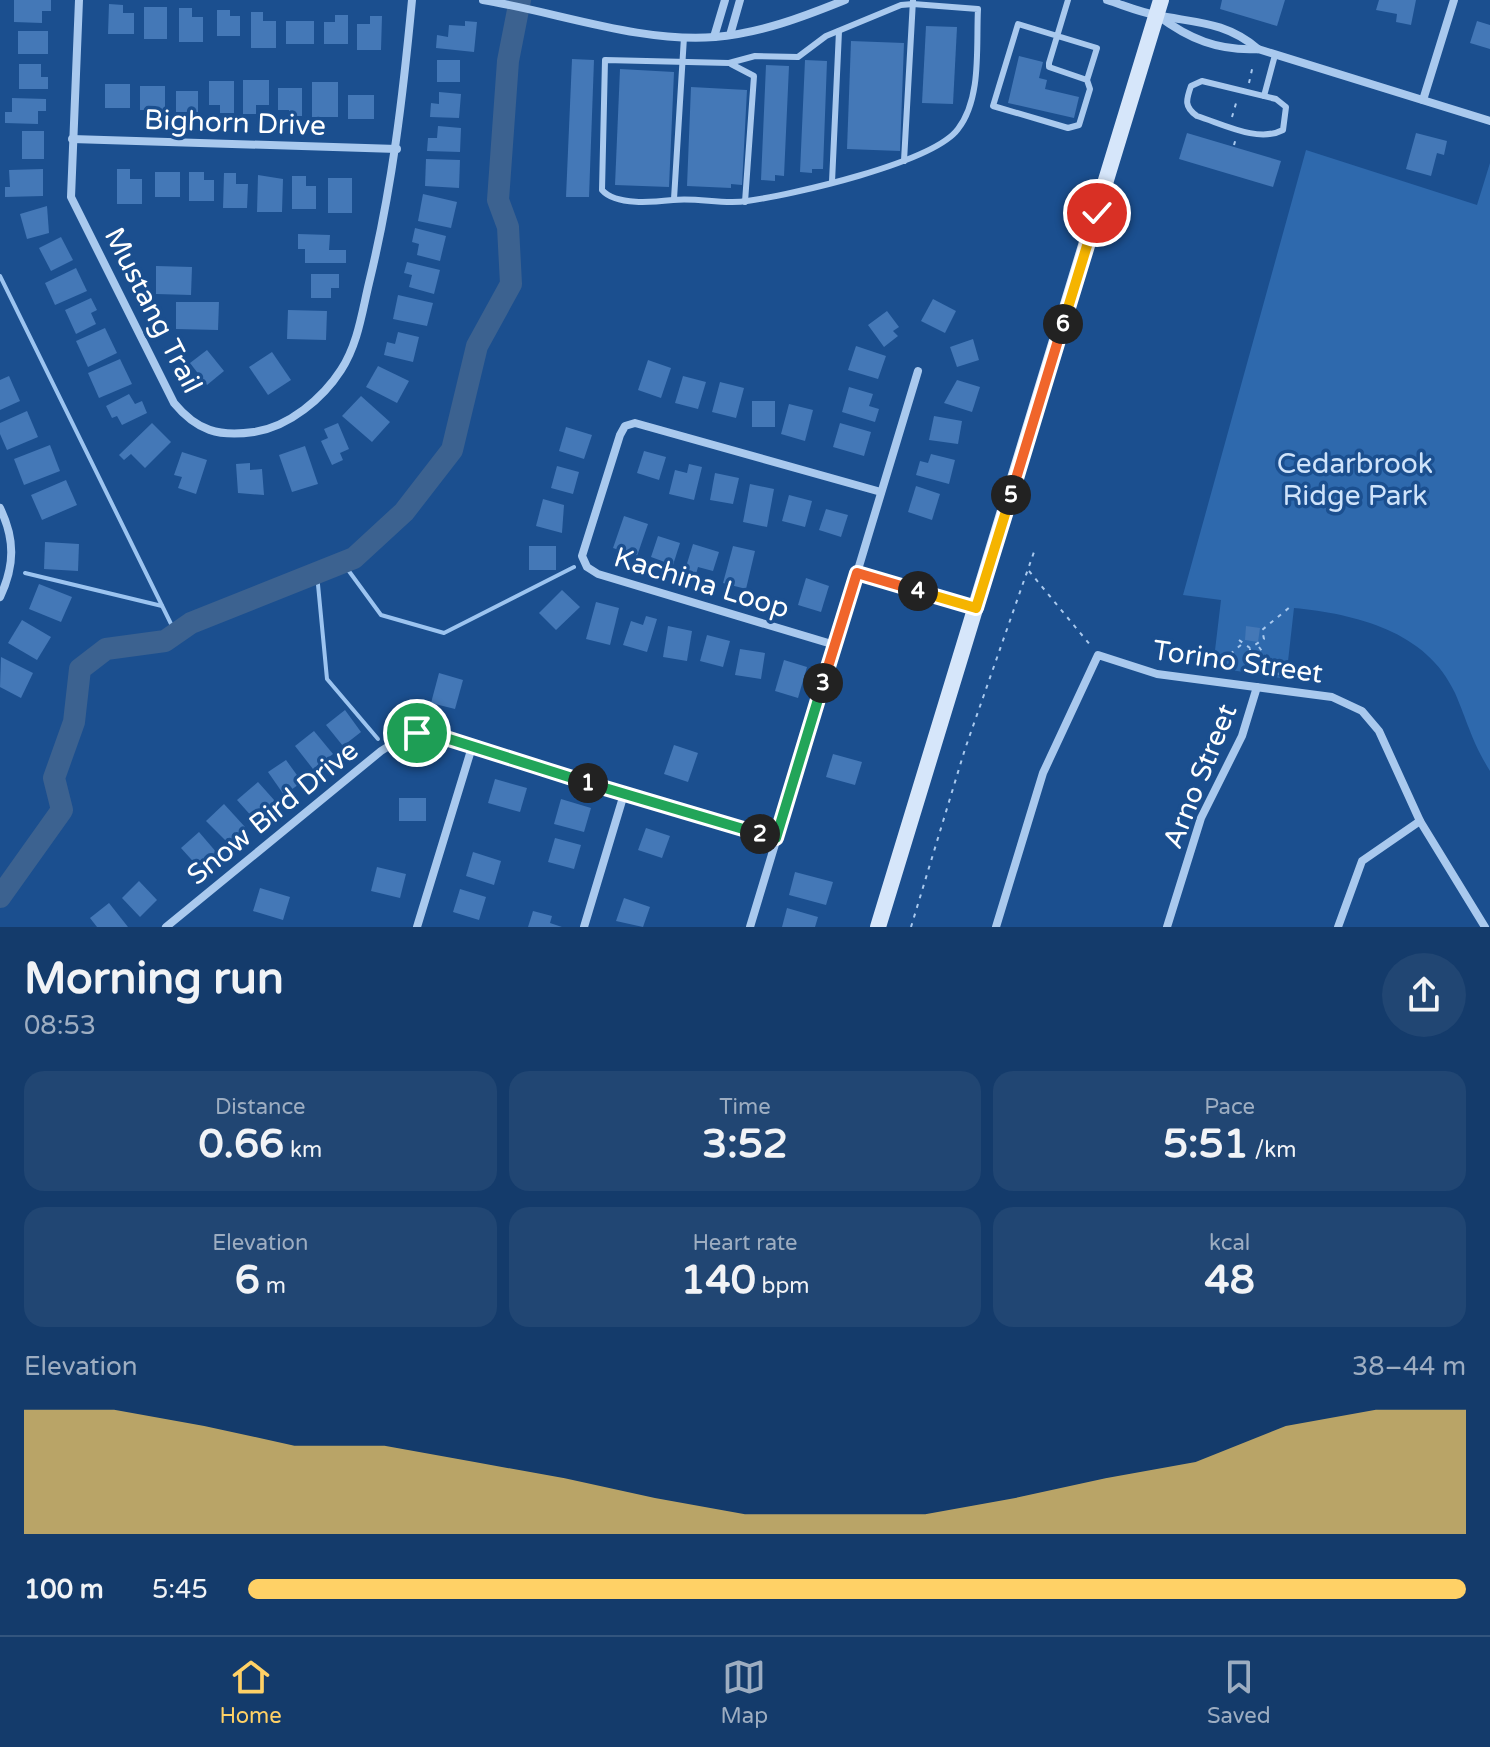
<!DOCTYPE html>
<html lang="en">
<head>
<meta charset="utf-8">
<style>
	:root { --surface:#143b6b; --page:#214673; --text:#f1f3f6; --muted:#9dadc1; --line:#33557e; --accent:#ffd166 }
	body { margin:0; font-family:"Varela Round",sans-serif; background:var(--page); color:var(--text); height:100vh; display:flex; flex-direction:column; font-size:30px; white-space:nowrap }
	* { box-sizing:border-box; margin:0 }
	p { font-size:26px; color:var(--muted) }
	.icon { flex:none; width:44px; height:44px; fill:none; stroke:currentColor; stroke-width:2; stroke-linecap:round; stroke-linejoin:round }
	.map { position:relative; height:927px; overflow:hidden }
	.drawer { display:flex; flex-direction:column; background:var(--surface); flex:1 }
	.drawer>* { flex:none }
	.pin { position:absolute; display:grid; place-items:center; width:68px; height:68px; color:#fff; margin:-34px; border:4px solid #fff; border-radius:50%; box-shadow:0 2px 8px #0007 }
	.km { position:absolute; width:40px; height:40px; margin:-20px; border-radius:50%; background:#222; color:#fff; font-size:22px; line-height:40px; text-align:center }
	.round { display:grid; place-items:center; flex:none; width:84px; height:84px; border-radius:42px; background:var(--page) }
	.head { display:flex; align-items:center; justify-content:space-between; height:136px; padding:0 24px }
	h1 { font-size:44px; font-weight:700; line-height:60px }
	.figures { display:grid; grid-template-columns:repeat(3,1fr); gap:12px; height:136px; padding:8px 24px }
	.figures div { display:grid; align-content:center; border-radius:20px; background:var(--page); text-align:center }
	.figures b { font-size:40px; font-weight:700 }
	.figures small { font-size:22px; font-weight:400 }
	.figures p { font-size:22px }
	.chart { height:224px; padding:16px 24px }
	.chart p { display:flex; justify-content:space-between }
	.chart svg { width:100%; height:144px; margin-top:8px; fill:var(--accent); opacity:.7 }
	ul { padding:0 24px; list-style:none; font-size:26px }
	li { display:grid; grid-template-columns:128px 96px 1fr; align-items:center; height:60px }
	li i { height:20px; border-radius:10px; background:var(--accent) }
	.menu { display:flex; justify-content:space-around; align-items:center; height:112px; border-top:2px solid var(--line); background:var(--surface); font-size:22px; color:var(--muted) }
	.menu a { display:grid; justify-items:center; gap:4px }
	.menu .selected { color:var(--accent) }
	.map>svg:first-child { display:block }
	.green { fill:#2e69ad }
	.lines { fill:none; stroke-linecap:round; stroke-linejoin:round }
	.stream { stroke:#9cc4f0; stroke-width:4 }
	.river { stroke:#3c6290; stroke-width:22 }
	.building { fill:#4478b7 }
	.path { stroke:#a9c9ee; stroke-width:2; stroke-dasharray:4 6; stroke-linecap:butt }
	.lane { stroke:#a9c9ee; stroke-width:6 }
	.street { stroke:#a9c9ee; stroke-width:8 }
	.secondary { stroke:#d6e6fa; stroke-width:16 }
	.split-1-casing { stroke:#fff; stroke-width:16 }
	.split-2-casing { stroke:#fff; stroke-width:16 }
	.split-3-casing { stroke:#fff; stroke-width:16 }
	.split-4-casing { stroke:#fff; stroke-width:16 }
	.split-5-casing { stroke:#fff; stroke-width:16 }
	.split-6-casing { stroke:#fff; stroke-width:16 }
	.split-7-casing { stroke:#fff; stroke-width:16 }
	.split-1 { stroke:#22a559; stroke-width:10 }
	.split-2 { stroke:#22a559; stroke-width:10 }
	.split-3 { stroke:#22a559; stroke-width:10 }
	.split-4 { stroke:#f0652b; stroke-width:10 }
	.split-5 { stroke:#f5b400; stroke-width:10 }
	.split-6 { stroke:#f0652b; stroke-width:10 }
	.split-7 { stroke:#f5b400; stroke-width:10 }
	.labels { text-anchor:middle; stroke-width:7; stroke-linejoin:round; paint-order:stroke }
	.street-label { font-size:28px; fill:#fff; stroke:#1b4f8f }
	.park-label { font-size:28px; fill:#cfe3fa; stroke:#1b4f8f }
</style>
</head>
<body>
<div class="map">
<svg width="1490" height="927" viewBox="0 0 1490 927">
	<rect width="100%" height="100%" fill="#1b4f8f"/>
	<path class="green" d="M1306,150L1477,205L1490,163V771C1472,742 1468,723 1455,693C1427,631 1355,614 1294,608L1286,679L1213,667L1221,600L1183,595Z"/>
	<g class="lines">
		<g class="stream">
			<path d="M0,276L176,634"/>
			<path d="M343,563L381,615L444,633L574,567"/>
			<path d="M25,573L162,606"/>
			<path d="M317,574L327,679L378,739"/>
		</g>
		<path class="river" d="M0,897L62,810L54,778L74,722L80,669L106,649L165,641L191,623L354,558L404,512L452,450L477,346L511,284L508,227L498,200L508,61L520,0"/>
	</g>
	<g class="building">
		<path d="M14,0H51V11H42V23L14,22Z"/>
		<path d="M1222,0H1285L1277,26L1220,9Z"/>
		<path d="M1379,0H1416L1411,25L1396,22L1397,14L1376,10Z"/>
		<path d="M109,4L123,5V13H134V34H108Z"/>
		<rect x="144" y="7" width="23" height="32"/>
		<path d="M179,8H192V17H203V42H179Z"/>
		<path d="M217,10H230V16H240V36H217Z"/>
		<path d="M251,12H263V21H276V48H251Z"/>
		<path d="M335,15H348V44H324V22H335Z"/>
		<path d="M370,16H382L381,50H357V24H370Z"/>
		<rect x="286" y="21" width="28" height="23"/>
		<path d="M465,21L477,22L474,52L436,48L437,35L448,37L449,25L465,26Z"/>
		<path d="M1477,21L1490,25V49L1470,43Z"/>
		<path d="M926,26L957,27L953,104L922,103Z"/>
		<rect x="18" y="31" width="30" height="23"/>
		<path d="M851,41L904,43L900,151L847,149Z"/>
		<path d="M1019,56L1043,62L1039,78L1047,80L1045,89L1079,97L1074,118L1008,103Z"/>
		<path d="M572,59L594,60L589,197H566Z"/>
		<rect x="437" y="60" width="23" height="22"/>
		<path d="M805,60L827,61L823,169H812V173L800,172Z"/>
		<path d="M19,64H41V77H48V89H19Z"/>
		<path d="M766,65L789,66L784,176L775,175V181L761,180Z"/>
		<path d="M620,69L674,72L669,187L615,185Z"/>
		<path d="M243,80H269V105H256V114H243Z"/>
		<path d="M209,81H234V113H220V105H209Z"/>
		<rect x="312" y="82" width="26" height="35"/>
		<rect x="105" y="84" width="25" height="24"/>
		<rect x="140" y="86" width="25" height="24"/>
		<path d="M691,87L747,90L742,185L731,184V188L687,186Z"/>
		<path d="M278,88H302V116H289V110H278Z"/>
		<rect x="176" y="91" width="22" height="21"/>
		<path d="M439,92L461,94L459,118L430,117L431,103L439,104Z"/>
		<rect x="348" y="95" width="26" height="24"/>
		<path d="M12,98L46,99V111H38V124L5,123V112H12Z"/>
		<path d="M438,126L461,128L460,152L427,151L428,138H437Z"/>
		<rect x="22" y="131" width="22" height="28"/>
		<path d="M1187,133L1281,161L1273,187L1179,159Z"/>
		<path d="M1416,133L1447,141L1444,155L1437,153L1431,176L1406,169Z"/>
		<path d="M426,159L460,160L459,188L425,186Z"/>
		<path d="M43,169V196L5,197V187H10L9,170Z"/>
		<path d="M117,169H130V179H142V204H117Z"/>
		<rect x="155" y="172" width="25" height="25"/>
		<path d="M189,172H204V180H214V201H189Z"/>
		<path d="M224,173H236V184H248L247,208H223Z"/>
		<path d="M258,175L283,179L282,212H257Z"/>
		<path d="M292,176H306V186H316V209H292Z"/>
		<rect x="328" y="178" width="24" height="35"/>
		<path d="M423,194L457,202L451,228L418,221Z"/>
		<path d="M47,206L49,233L27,239L20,214Z"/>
		<path d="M415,228L446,236L440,261L417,255L419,244L412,242Z"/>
		<path d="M298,234L330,235L329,250H346V263H305V249H298Z"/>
		<path d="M61,237L73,260L51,271L39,248Z"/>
		<path d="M407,262L440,270L434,294L409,287L412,275L404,273Z"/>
		<path d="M156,266L192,267L191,295L156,294Z"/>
		<path d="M76,268L87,291L55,305L45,283Z"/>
		<path d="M311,274H339V288H331V298H311Z"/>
		<path d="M398,295L433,303L427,326L393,319Z"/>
		<path d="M91,298L97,310L91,313L96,324L76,334L65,310Z"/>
		<path d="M933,299L956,311L945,333L921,321Z"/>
		<path d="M176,302H219L218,330L176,329Z"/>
		<path d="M288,310L327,311L326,340L287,339Z"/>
		<path d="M887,311L899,327L893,331L898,336L884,347L868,325Z"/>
		<path d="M105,328L117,353L88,367L76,341Z"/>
		<path d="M398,332L419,337L413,362L384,355L387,342L395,344Z"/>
		<path d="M973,339L979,360L957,367L950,347Z"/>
		<path d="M856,346L886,356L878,379L848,370Z"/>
		<path d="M207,350L224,371L207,385L190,363Z"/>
		<path d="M272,352L291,380L268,395L249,367Z"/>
		<path d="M120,359L132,384L99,398L88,373Z"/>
		<path d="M648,360L671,368L661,398L638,390Z"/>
		<path d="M378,366L409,381L397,403L366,387Z"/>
		<path d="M9,376L20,401L0,410V380Z"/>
		<path d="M683,376L706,382L698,409L675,403Z"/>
		<path d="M957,380L980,387L972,412L944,403Z"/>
		<path d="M720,382L744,388L736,418L712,412Z"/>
		<path d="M849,387L873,394L869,406L879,409L875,422L842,412Z"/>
		<path d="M129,394L135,404L142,401L147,413L122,425L117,416L112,418L106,406Z"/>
		<path d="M361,396L390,422L372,442L342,416Z"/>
		<rect x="752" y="401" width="23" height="26"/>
		<path d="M789,404L813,410L805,441L781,434Z"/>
		<path d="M27,411L38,437L7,450L0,434V423Z"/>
		<path d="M934,416L962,421L958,444L929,440Z"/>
		<path d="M152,423L171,442L145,468L131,454L124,460L119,455Z"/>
		<path d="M338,423L349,449L340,453L343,460L332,465L321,441L328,438L324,429Z"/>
		<path d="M840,423L871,432L864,456L833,447Z"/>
		<path d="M566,427L592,435L584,459L559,451Z"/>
		<path d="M50,445L60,471L24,485L14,459Z"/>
		<path d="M305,446L318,484L292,492L279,455Z"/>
		<path d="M644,451L666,457L659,480L637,473Z"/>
		<path d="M182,452L207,460L196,494L178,488L182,477L174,475Z"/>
		<path d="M931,454L955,460L949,484L916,475L920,461L928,463Z"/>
		<path d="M250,463V470L262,469L264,495L238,493L236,464Z"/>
		<path d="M689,464L702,467L694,500L669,494L675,470L687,473Z"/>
		<path d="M557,466L579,472L573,494L551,488Z"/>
		<path d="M715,473L739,478L733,504L710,500Z"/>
		<path d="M66,480L77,505L42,520L31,495Z"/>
		<path d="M750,484L774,489L767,527L743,522Z"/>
		<path d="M916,486L940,494L932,520L908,512Z"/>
		<path d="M789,495L812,501L805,527L782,521Z"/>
		<path d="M543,499L564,505L562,533L536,526Z"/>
		<path d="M826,509L848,515L841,537L819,530Z"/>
		<path d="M624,516L648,524L637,556L613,548Z"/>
		<path d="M658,536L680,543L673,565L651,557Z"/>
		<path d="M45,542L79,544L78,571L44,569Z"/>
		<path d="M693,544L719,552L713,571L698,567L696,574L685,570Z"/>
		<rect x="529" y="546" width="27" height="24"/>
		<path d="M733,546L755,551L746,589L723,583Z"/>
		<path d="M806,578L829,586L821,612L798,605Z"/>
		<path d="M39,584L72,597L61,622L29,609Z"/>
		<path d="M562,590L580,607L556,630L539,613Z"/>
		<path d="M596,602L619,608L610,645L586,639Z"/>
		<path d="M646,616L657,619L647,652L623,645L631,621L643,625Z"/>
		<path d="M22,620L51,637L37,660L8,643Z"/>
		<path d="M668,626L692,631L687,661L663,657Z"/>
		<path d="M1246,626L1260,628L1258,642L1245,640Z"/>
		<path d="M707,635L730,641L723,667L700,661Z"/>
		<path d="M740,649L765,653L761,679L735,675Z"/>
		<path d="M1,657L33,673L21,698L0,687Z"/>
		<path d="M784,660L807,667L798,698L775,691Z"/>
		<path d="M439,673L463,680L455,709L431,703Z"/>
		<path d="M345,710L361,732L343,746L326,725Z"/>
		<path d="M314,731L333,754L313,769L295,746Z"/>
		<path d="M674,745L698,753L688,782L664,774Z"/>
		<path d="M833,754L862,762L855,785L826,777Z"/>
		<path d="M286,760L302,782L284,795L268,772Z"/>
		<path d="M495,779L527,788L520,812L488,803Z"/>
		<path d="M258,782L275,801L254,819L237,800Z"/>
		<rect x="399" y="798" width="27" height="23"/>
		<path d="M561,799L591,808L584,832L554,824Z"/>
		<path d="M224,804L245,827L228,843L206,821Z"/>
		<path d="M646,828L670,836L662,858L638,850Z"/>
		<path d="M199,832L217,853L199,868L181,848Z"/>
		<path d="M555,838L581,845L574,869L548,862Z"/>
		<path d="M473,852L501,861L494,885L466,876Z"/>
		<path d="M377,867L406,874L400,898L371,891Z"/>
		<path d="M795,872L833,882L826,905L789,895Z"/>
		<path d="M139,881L157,900L140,917L122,898Z"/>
		<path d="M260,888L290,897L283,920L253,911Z"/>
		<path d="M460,889L486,897L479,920L453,912Z"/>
		<path d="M624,898L650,907L643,927L616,921Z"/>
		<path d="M109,903L128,927H97L90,918Z"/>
		<path d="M787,908L818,917L815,927H782Z"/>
		<path d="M533,911L552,916L550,923L562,927H528Z"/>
	</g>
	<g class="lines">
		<g class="path">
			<path d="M1249,83L1253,65"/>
			<path d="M1232,117L1237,100"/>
			<path d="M1234,145L1236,138"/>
			<path d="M1029,571L1091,646"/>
			<path d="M1239,640L1250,648L1264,639L1262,630L1290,607"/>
			<path d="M1259,647L1280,676"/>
			<path d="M1215,667L1242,644"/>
			<path d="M1249,671L1250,649"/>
			<path d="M911,927L965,749L1034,552"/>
		</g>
		<g class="lane">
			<path d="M1068,0L1049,63V67L1087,80L1090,89L1079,125L1068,128L993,106L1018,24L1097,48L1087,80"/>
			<path d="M913,4L978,9C976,46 982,98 958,129C933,163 791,195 747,201C723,205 697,197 673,200C654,202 616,206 602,190L605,60L729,63L755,56L798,57L826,36L901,5Z"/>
			<path d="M731,64L754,76L745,202"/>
			<path d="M1202,81L1276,99L1286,107L1283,130C1258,143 1223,124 1197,116C1184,107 1186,100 1191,86Z"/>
			<path d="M1264,96L1275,55"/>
			<path d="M904,161L913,0"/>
			<path d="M832,182L839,31"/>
			<path d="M674,199L684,37"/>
		</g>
		<g class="street">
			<path d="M79,0L71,197L174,403C197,431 219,437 254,432C289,427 323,398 341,370C358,344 362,312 369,283C392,189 403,96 412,0"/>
			<path d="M483,0C557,12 640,43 715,37C761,33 803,17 845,0"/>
			<path d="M1107,0C1123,5 1139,12 1156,15C1195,23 1225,21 1258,49"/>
			<path d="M1157,15C1189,39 1218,51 1258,49L1490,121"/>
			<path d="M730,35L740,0"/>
			<path d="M714,37L725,0"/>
			<path d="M1423,100L1454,0"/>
			<path d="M72,139L397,149"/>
			<path d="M0,508C15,539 15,565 0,597"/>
			<path d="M857,573L975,608"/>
			<path d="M835,645L598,574L587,567L582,556L620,435L625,426L635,423L881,492"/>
			<path d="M166,927L381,751C398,740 410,733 430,733L776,838"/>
			<path d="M417,927L472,747"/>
			<path d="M584,927L624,794"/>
			<path d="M750,927L918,371"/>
			<path d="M996,927L1043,773L1098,655L1157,674L1332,697L1362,711L1379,731L1420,821L1485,927"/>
			<path d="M1167,927L1201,818L1242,736L1257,687"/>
			<path d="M1338,927L1362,861L1420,821"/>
		</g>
		<path class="secondary" d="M878,927L1161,0"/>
	</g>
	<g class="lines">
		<defs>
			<path id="split-1" d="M417,733H430L588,783"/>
			<path id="split-2" d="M588,783L760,834"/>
			<path id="split-3" d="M760,834L776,838L823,683"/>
			<path id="split-4" d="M823,683L857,573L918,591"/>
			<path id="split-5" d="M918,591L976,608L1011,495"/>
			<path id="split-6" d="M1011,495L1063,324"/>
			<path id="split-7" d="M1063,324L1097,213"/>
		</defs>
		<use href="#split-1" class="split-1-casing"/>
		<use href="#split-2" class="split-2-casing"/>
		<use href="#split-3" class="split-3-casing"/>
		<use href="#split-4" class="split-4-casing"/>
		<use href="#split-5" class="split-5-casing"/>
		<use href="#split-6" class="split-6-casing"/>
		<use href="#split-7" class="split-7-casing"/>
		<use href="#split-1" class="split-1"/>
		<use href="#split-2" class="split-2"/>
		<use href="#split-3" class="split-3"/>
		<use href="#split-4" class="split-4"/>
		<use href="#split-5" class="split-5"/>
		<use href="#split-6" class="split-6"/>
		<use href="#split-7" class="split-7"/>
	</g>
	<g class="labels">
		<g class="street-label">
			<text transform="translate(235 122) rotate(2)" y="10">Bighorn Drive</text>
			<text transform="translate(154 310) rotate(63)" y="10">Mustang Trail</text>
			<text transform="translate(702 582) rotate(17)" y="10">Kachina Loop</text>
			<text transform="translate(1238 661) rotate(8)" y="10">Torino Street</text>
			<text transform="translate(1199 776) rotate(-68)" y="10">Arno Street</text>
			<text transform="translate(272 812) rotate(-39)" y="10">Snow Bird Drive</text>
		</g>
		<g class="park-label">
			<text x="1355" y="473">Cedarbrook<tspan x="1355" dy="32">Ridge Park</tspan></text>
		</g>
	</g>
</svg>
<div class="pin" style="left:417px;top:733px;background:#1e9e55"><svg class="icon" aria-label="arrive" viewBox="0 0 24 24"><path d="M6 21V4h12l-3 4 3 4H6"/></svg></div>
<div class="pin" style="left:1097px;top:213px;background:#d93025"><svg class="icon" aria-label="check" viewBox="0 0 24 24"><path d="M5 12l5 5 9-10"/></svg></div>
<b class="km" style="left:588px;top:783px">1</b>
<b class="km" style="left:760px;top:834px">2</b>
<b class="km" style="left:823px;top:683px">3</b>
<b class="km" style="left:918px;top:591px">4</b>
<b class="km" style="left:1011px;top:495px">5</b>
<b class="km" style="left:1063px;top:324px">6</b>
</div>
<section class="drawer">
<div class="head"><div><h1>Morning run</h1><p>08:53</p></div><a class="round"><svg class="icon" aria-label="share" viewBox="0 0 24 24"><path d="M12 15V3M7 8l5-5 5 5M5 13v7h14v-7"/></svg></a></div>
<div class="figures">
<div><p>Distance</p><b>0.66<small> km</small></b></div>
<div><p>Time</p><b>3:52</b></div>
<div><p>Pace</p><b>5:51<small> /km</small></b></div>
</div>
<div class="figures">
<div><p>Elevation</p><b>6<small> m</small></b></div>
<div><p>Heart rate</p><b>140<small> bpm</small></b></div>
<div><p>kcal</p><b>48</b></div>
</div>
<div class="chart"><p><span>Elevation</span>38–44 m</p>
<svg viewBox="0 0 160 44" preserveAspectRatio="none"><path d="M0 44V6L10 6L20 11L30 17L40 17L50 22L60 27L70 33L80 38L90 38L100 38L110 33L120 27L130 22L140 11L150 6L160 6V44z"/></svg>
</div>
<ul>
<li><b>100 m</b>5:45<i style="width:100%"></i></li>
</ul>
</section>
<nav class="menu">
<a class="selected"><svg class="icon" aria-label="home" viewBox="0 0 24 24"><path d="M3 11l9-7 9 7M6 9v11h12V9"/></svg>Home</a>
<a><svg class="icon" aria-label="map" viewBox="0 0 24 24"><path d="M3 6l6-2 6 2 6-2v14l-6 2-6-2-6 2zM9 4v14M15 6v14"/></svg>Map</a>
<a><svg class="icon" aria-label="saved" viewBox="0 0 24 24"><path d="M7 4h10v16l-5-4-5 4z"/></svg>Saved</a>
</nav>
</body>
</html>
